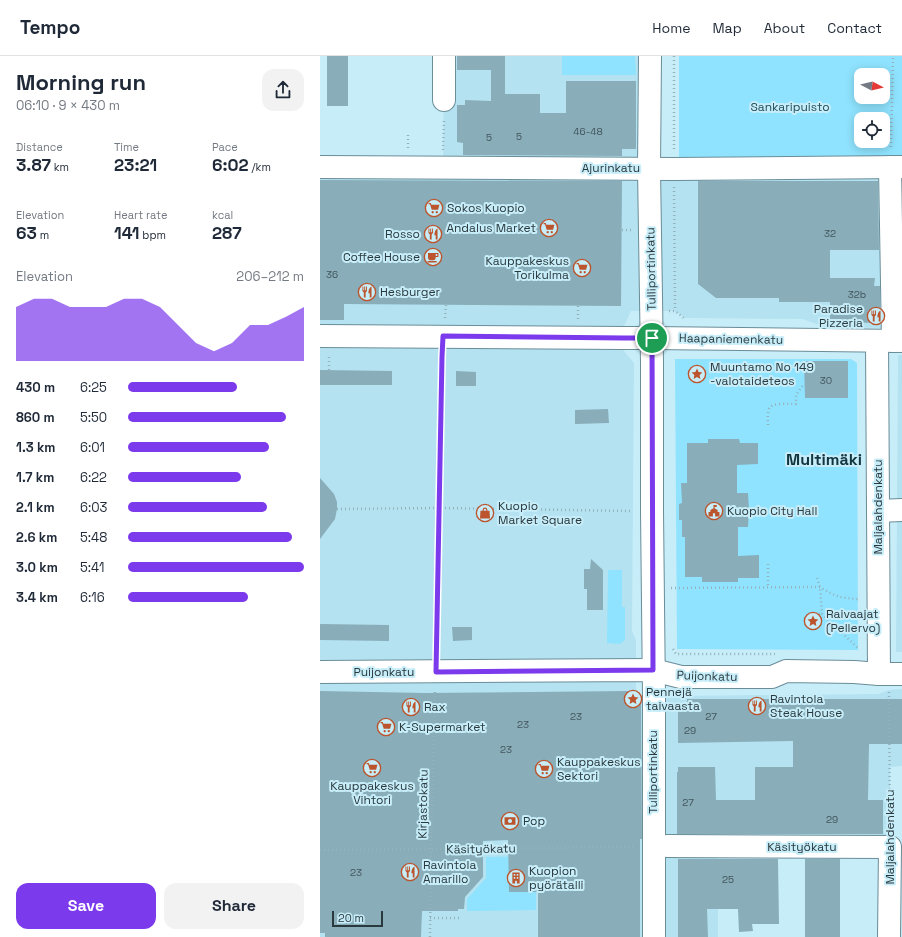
<!DOCTYPE html>
<html lang="en">
<head>
<meta charset="utf-8">
<style>
	:root { --surface:#fff; --page:#f2f2f3; --text:#1f2937; --muted:#747a83; --line:#e0e1e3; --accent:#7c3aed }
	body { margin:0; font-family:"Space Grotesk",sans-serif; background:var(--page); color:var(--text); height:100vh; display:flex; flex-direction:column; font-size:15px; white-space:nowrap }
	* { box-sizing:border-box; margin:0 }
	p { font-size:13px; color:var(--muted) }
	.icon { flex:none; width:22px; height:22px; fill:none; stroke:currentColor; stroke-width:2; stroke-linecap:round; stroke-linejoin:round }
	.map { position:relative; flex:1; overflow:hidden }
	.panel { display:flex; flex-direction:column; background:var(--surface); width:320px }
	.panel>* { flex:none }
	.needle { width:26px; rotate:97deg }
	.tools { position:absolute; left:534px; top:12px; display:grid; gap:8px }
	.tools a { display:grid; place-items:center; width:36px; height:36px; border-radius:8px; background:var(--surface); box-shadow:0 2px 10px #0003; font-size:20px }
	.scale { position:absolute; left:12px; bottom:10px; width:51px; box-sizing:border-box; padding-left:4px; border:2px solid #2a393e; border-top:0; font-size:11px; line-height:14px; white-space:nowrap; color:#2a393e; -webkit-text-stroke:3px #c7edf9; paint-order:stroke }
	.pin { position:absolute; display:grid; place-items:center; width:34px; height:34px; color:#fff; margin:-17px; border:2px solid #fff; border-radius:50%; box-shadow:0 1px 4px #0007 }
	.round { display:grid; place-items:center; flex:none; width:42px; height:42px; border-radius:12px; background:var(--page) }
	.summary { display:flex; align-items:center; justify-content:space-between; height:68px; padding:0 16px }
	h1 { font-size:22px; font-weight:700; line-height:30px }
	.figures { display:grid; grid-template-columns:repeat(3,1fr); gap:6px; height:68px; padding:4px 16px }
	.figures div { display:grid; align-content:center }
	.figures b { font-size:17px; font-weight:700 }
	.figures small { font-size:11px; font-weight:400 }
	.figures p { font-size:11px }
	.chart { height:112px; padding:8px 16px }
	.chart p { display:flex; justify-content:space-between }
	.chart svg { width:100%; height:72px; margin-top:4px; fill:var(--accent); opacity:.7 }
	.primary-button { display:flex; gap:8px; margin-top:auto; padding:8px 16px }
	.primary-button a { flex:1; height:46px; border-radius:12px; background:var(--accent); color:#fff; font-size:16px; font-weight:700; line-height:46px; text-align:center }
	.primary-button a+a { background:var(--page); color:var(--text) }
	ul { padding:0 16px; list-style:none; font-size:13px }
	li { display:grid; grid-template-columns:64px 48px 1fr; align-items:center; height:30px }
	li i { height:10px; border-radius:5px; background:var(--accent) }
	header { display:flex; align-items:center; gap:24px; box-sizing:border-box; height:56px; padding:0 20px; background:var(--surface); border-bottom:1px solid var(--line) }
	header strong { font-size:19px }
	nav { display:flex; gap:22px; margin-inline-start:auto; font-size:14px }
	main { display:flex; flex:1; min-height:0 }
	.map>svg:first-child { display:block }
	.built { fill:#b4e2f1 }
	.green { fill:#8fe3fe; fill-rule:evenodd }
	.building { fill:#89adb9 }
	.lines { fill:none; stroke-linecap:round; stroke-linejoin:round }
	.minor-casing { stroke:#6a8d98; stroke-width:24 }
	.path { stroke:#93b2bc; stroke-width:2.5; stroke-dasharray:1 3; stroke-linecap:butt }
	.minor { stroke:#fff; stroke-width:22 }
	.route-casing { stroke:#fff; stroke-width:8 }
	.route { stroke:#7c3aed; stroke-width:5 }
	.labels { text-anchor:middle; stroke-width:4; stroke-linejoin:round; paint-order:stroke }
	.number-label { font-size:10px; fill:#42565d }
	.park-label { font-size:12px; fill:#214e5c; stroke:#c7edf9 }
	.street-label { font-size:12px; fill:#2a393e; stroke:#c7edf9 }
	.poi-label { font-size:12px; fill:#2a393e; stroke:#c7edf9; text-anchor:start }
	.district-label { font-size:16px; font-weight:bold; fill:#13353f; stroke:#c7edf9 }
</style>
</head>
<body>
<header>
<strong>Tempo</strong>
<nav><a>Home</a><a>Map</a><a>About</a><a>Contact</a></nav>
</header>
<main>
<section class="panel">
<div class="summary"><div><h1>Morning run</h1><p>06:10 · 9 × 430 m</p></div><a class="round"><svg class="icon" aria-label="share" viewBox="0 0 24 24"><path d="M12 15V3M7 8l5-5 5 5M5 13v7h14v-7"/></svg></a></div>
<div class="figures">
<div><p>Distance</p><b>3.87<small> km</small></b></div>
<div><p>Time</p><b>23:21</b></div>
<div><p>Pace</p><b>6:02<small> /km</small></b></div>
</div>
<div class="figures">
<div><p>Elevation</p><b>63<small> m</small></b></div>
<div><p>Heart rate</p><b>141<small> bpm</small></b></div>
<div><p>kcal</p><b>287</b></div>
</div>
<div class="chart"><p><span>Elevation</span>206–212 m</p>
<svg viewBox="0 0 160 44" preserveAspectRatio="none"><path d="M0 44V11L10 6L20 6L30 11L40 11L50 11L60 6L70 6L80 11L90 22L100 33L110 38L120 33L130 22L140 22L150 17L160 11V44z"/></svg>
</div>
<ul>
<li><b>430 m</b>6:25<i style="width:62%"></i></li>
<li><b>860 m</b>5:50<i style="width:90%"></i></li>
<li><b>1.3 km</b>6:01<i style="width:80%"></i></li>
<li><b>1.7 km</b>6:22<i style="width:64%"></i></li>
<li><b>2.1 km</b>6:03<i style="width:79%"></i></li>
<li><b>2.6 km</b>5:48<i style="width:93%"></i></li>
<li><b>3.0 km</b>5:41<i style="width:100%"></i></li>
<li><b>3.4 km</b>6:16<i style="width:68%"></i></li>
</ul>
<div class="primary-button"><a>Save</a><a>Share</a></div>
</section>
<div class="map">
<svg width="582" height="881" viewBox="0 0 582 881">
	<rect width="100%" height="100%" fill="#c7edf9"/>
	<g class="built">
		<path d="M124,0H330L329,112L570,111L568,272L505,271L482,263L365,262L354,255H311L304,270V295L314,307L312,575L316,584V633L321,640H352L558,638L569,634L582,633V710L570,711V791H398V881H0V111H123Z"/>
		<path d="M578,299H582V596H576Z"/>
	</g>
	<g class="green">
		<path d="M242,0H315L316,19H242Z"/>
		<path d="M359,0H582V102L359,103ZM541,19H563V41H541ZM541,63H563V85H541Z"/>
		<path d="M355,303H531L537,307L538,594L357,593Z"/>
		<path d="M288,514H302V551H305V584L300,588L287,587Z"/>
		<path d="M216,800V854L147,855V843L166,822V801Z"/>
	</g>
	<g class="building">
		<rect x="7" y="0" width="21" height="50"/>
		<path d="M137,0H185V38H220V57H246V25H316V93H302V100L143,99V87L137,86V49H145V44L171,45V14H137Z"/>
		<path d="M0,124L302,125L301,250L24,248V264H0Z"/>
		<path d="M378,125H558L559,194H510V222H555L554,230H560V267L510,266V246H459V242H396L378,228Z"/>
		<path d="M484,305H528V342H485Z"/>
		<path d="M0,314L72,315V329H0Z"/>
		<path d="M136,315L156,316V330H136Z"/>
		<path d="M288,353L289,367L255,368V354Z"/>
		<path d="M388,383H419L420,387H438V408L417,409V437H428L429,454L428,471H418V500L439,499V522H418V526H382V521H365V481H362V464H359V448L362,447L361,427H367V387H388Z"/>
		<path d="M0,422L14,438L17,446V453L15,463L0,483Z"/>
		<path d="M271,503L283,514V554H267V533H264V513H270Z"/>
		<path d="M0,568L69,569V585L0,584Z"/>
		<path d="M132,571H152V584L133,585Z"/>
		<path d="M0,635L105,637L308,635V643H321L322,783H320V881H218V836H189L188,784L163,785V821L145,841L144,853H138V855H102L101,881H5V877H0Z"/>
		<path d="M367,643H582V688H549L548,744H563V778H357V716H358V711H395L396,744H435V711H473V685L358,687V652H367Z"/>
		<path d="M358,803H458L459,868H432L433,875L419,876L418,853H387L388,881H358Z"/>
		<rect x="485" y="803" width="35" height="78"/>
	</g>
	<g class="lines">
		<defs>
			<g id="minor">
				<path d="M330,0L329,113L332,306V455L334,640V881"/>
				<path d="M124,44V0"/>
				<path d="M0,111L354,113L582,111"/>
				<path d="M570,111L573,285"/>
				<path d="M0,280L304,282H332L582,285"/>
				<path d="M557,285L559,618"/>
				<path d="M558,455L582,454"/>
				<path d="M0,616L333,614L361,621H452L466,615L534,616L559,618H582"/>
				<path d="M347,790L570,791L569,881"/>
			</g>
		</defs>
		<use href="#minor" class="minor-casing"/>
		<g class="path">
			<path d="M354,0V94"/>
			<path d="M571,91L573,0"/>
			<path d="M88,92V79"/>
			<path d="M123,94L124,63"/>
			<path d="M354,131L355,255"/>
			<path d="M302,174H311"/>
			<path d="M349,255H355L365,263"/>
			<path d="M125,262L126,249"/>
			<path d="M258,263V250"/>
			<path d="M9,314V301"/>
			<path d="M448,369C448,364 447,358 449,353C451,346 470,348 476,348V339L483,329"/>
			<path d="M17,453L119,452L313,455"/>
			<path d="M448,508V532"/>
			<path d="M497,522L500,531L502,558L538,592"/>
			<path d="M351,532L500,531C515,540 519,542 538,543"/>
			<path d="M492,561C496,558 497,557 502,558"/>
			<path d="M353,593L356,598H455"/>
			<path d="M116,596L122,299"/>
			<path d="M569,636L570,773"/>
			<path d="M0,794L316,791"/>
			<path d="M110,862H141"/>
			<path d="M110,881L111,793L115,635"/>
		</g>
		<use href="#minor" class="minor"/>
	</g>
	<g class="lines">
		<defs>
			<path id="route" d="M123,280L304,282H332L333,614L116,616L122,301Z"/>
		</defs>
		<use href="#route" class="route-casing"/>
		<use href="#route" class="route"/>
	</g>
	<defs>
		<symbol id="supermarket-ring" viewBox="-11 -11 22 22"><circle r="9.5" fill="#c7edf9" stroke="#bc552d" stroke-width="1.5"/><path d="M-6-5.5h2.5l.6 2H6L4.5 2H-2.5L-4.4-4H-6ZM-1.5 3.2a1.3 1.3 0 1 0 .1 0ZM3 3.2a1.3 1.3 0 1 0 .1 0Z" fill="#bc552d"/></symbol>
		<symbol id="restaurant-ring" viewBox="-11 -11 22 22"><circle r="9.5" fill="#c7edf9" stroke="#bc552d" stroke-width="1.5"/><path d="M-5-6h1v4h1v-4h1v4h1v-4h1v5L-1.5 .5V6h-2V.5L-5-1ZM5-6V6H3V1.5H1.5Q1.5-4 5-6Z" fill="#bc552d"/></symbol>
		<symbol id="cafe-ring" viewBox="-11 -11 22 22"><circle r="9.5" fill="#c7edf9" stroke="#bc552d" stroke-width="1.5"/><path d="M-5.5-4.5H6V0H3Q3 3.5 0 3.5H-2.5Q-5.5 3.5-5.5 0ZM3-3.2v2h1.7v-2ZM-6 4.5H4V6H-6Z" fill="#bc552d"/></symbol>
		<symbol id="sight-ring" viewBox="-11 -11 22 22"><circle r="9.5" fill="#c7edf9" stroke="#bc552d" stroke-width="1.5"/><path d="M0-6L1.8-2.2L6-1.7L2.9 1.2L3.7 5.4L0 3.3L-3.7 5.4L-2.9 1.2L-6-1.7L-1.8-2.2Z" fill="#bc552d"/></symbol>
		<symbol id="civic-ring" viewBox="-11 -11 22 22"><circle r="9.5" fill="#c7edf9" stroke="#bc552d" stroke-width="1.5"/><path d="M-.6-6.5H3V-4.5H.6V-3L4-1V1h2V6H-6V1h2V-1L-.6-3ZM-1.2 2.5V6h2.4V2.5Z" fill="#bc552d"/></symbol>
		<symbol id="shop-ring" viewBox="-11 -11 22 22"><circle r="9.5" fill="#c7edf9" stroke="#bc552d" stroke-width="1.5"/><path d="M-5-2.5h2.3a2.7 3.5 0 0 1 5.4 0H5L5.5 6h-11ZM-1.5-2.5h3a1.5 2.3 0 0 0-3 0Z" fill="#bc552d"/></symbol>
		<symbol id="bank-ring" viewBox="-11 -11 22 22"><circle r="9.5" fill="#c7edf9" stroke="#bc552d" stroke-width="1.5"/><path d="M-6-4H6V4H-6ZM0-2.3a2.3 2.3 0 1 0 0 4.6a2.3 2.3 0 1 0 0-4.6Z" fill="#bc552d"/></symbol>
		<symbol id="building-ring" viewBox="-11 -11 22 22"><circle r="9.5" fill="#c7edf9" stroke="#bc552d" stroke-width="1.5"/><path d="M-4-6H4V6H1V3H-1V6H-4ZM-2.5-4.3h1.7v1.8h-1.7ZM.8-4.3h1.7v1.8H.8ZM-2.5-1h1.7V.8h-1.7ZM.8-1h1.7V.8H.8Z" fill="#bc552d"/></symbol>
	</defs>
	<g fill-rule="evenodd">
		<use href="#supermarket-ring" x="104" y="142" width="20" height="20"/>
		<use href="#supermarket-ring" x="219" y="162" width="20" height="20"/>
		<use href="#restaurant-ring" x="103" y="168" width="20" height="20"/>
		<use href="#cafe-ring" x="103" y="191" width="20" height="20"/>
		<use href="#supermarket-ring" x="252" y="202" width="20" height="20"/>
		<use href="#restaurant-ring" x="37" y="226" width="20" height="20"/>
		<use href="#restaurant-ring" x="546" y="250" width="20" height="20"/>
		<use href="#sight-ring" x="367" y="308" width="20" height="20"/>
		<use href="#civic-ring" x="384" y="445" width="20" height="20"/>
		<use href="#shop-ring" x="155" y="447" width="20" height="20"/>
		<use href="#sight-ring" x="483" y="555" width="20" height="20"/>
		<use href="#sight-ring" x="303" y="633" width="20" height="20"/>
		<use href="#restaurant-ring" x="427" y="640" width="20" height="20"/>
		<use href="#restaurant-ring" x="81" y="641" width="20" height="20"/>
		<use href="#supermarket-ring" x="56" y="661" width="20" height="20"/>
		<use href="#supermarket-ring" x="42" y="702" width="20" height="20"/>
		<use href="#supermarket-ring" x="214" y="703" width="20" height="20"/>
		<use href="#bank-ring" x="180" y="755" width="20" height="20"/>
		<use href="#restaurant-ring" x="80" y="806" width="20" height="20"/>
		<use href="#building-ring" x="186" y="812" width="20" height="20"/>
	</g>
	<g class="labels">
		<g class="number-label">
			<text x="268" y="79">46-48</text>
			<text x="199" y="84">5</text>
			<text x="169" y="85">5</text>
			<text x="510" y="181">32</text>
			<text x="12" y="222">36</text>
			<text x="537" y="242">32b</text>
			<text x="506" y="328">30</text>
			<text x="256" y="664">23</text>
			<text x="391" y="664">27</text>
			<text x="203" y="672">23</text>
			<text x="370" y="678">29</text>
			<text x="186" y="697">23</text>
			<text x="368" y="750">27</text>
			<text x="512" y="767">29</text>
			<text x="36" y="820">23</text>
			<text x="408" y="827">25</text>
		</g>
		<g class="park-label">
			<text x="470" y="55">Sankaripuisto</text>
		</g>
		<g class="street-label">
			<text x="291" y="116">Ajurinkatu</text>
			<text transform="translate(331 213) rotate(-91)" y="4">Tulliportinkatu</text>
			<text transform="translate(411 283) rotate(1)" y="4">Haapaniemenkatu</text>
			<text transform="translate(558 451) rotate(-90)" y="4">Maljalahdenkatu</text>
			<text x="64" y="620">Puijonkatu</text>
			<text transform="translate(387 620) rotate(2)" y="4">Puijonkatu</text>
			<text transform="translate(333 716) rotate(-90)" y="4">Tulliportinkatu</text>
			<text transform="translate(103 748) rotate(-89)" y="4">Kirjastokatu</text>
			<text transform="translate(570 781) rotate(-90)" y="4">Maljalahdenkatu</text>
			<text x="482" y="795">Käsityökatu</text>
			<text transform="translate(161 793) rotate(-1)" y="4">Käsityökatu</text>
		</g>
		<g class="poi-label">
			<text x="127" y="156">Sokos Kuopio</text>
			<text x="216" y="176" text-anchor="end">Andalus Market</text>
			<text x="100" y="182" text-anchor="end">Rosso</text>
			<text x="100" y="205" text-anchor="end">Coffee House</text>
			<text x="249" y="209" text-anchor="end">Kauppakeskus<tspan x="249" dy="14">Torikulma</tspan></text>
			<text x="60" y="240">Hesburger</text>
			<text x="543" y="257" text-anchor="end">Paradise<tspan x="543" dy="14">Pizzeria</tspan></text>
			<text x="390" y="315">Muuntamo No 149<tspan x="390" dy="14">-valotaideteos</tspan></text>
			<text x="178" y="454">Kuopio<tspan x="178" dy="14">Market Square</tspan></text>
			<text x="407" y="459">Kuopio City Hall</text>
			<text x="506" y="562">Raivaajat<tspan x="506" dy="14">(Pellervo)</tspan></text>
			<text x="326" y="640">Pennejä<tspan x="326" dy="14">taivaasta</tspan></text>
			<text x="450" y="647">Ravintola<tspan x="450" dy="14">Steak House</tspan></text>
			<text x="104" y="655">Rax</text>
			<text x="79" y="675">K-Supermarket</text>
			<text x="237" y="710">Kauppakeskus<tspan x="237" dy="14">Sektori</tspan></text>
			<text x="52" y="734" text-anchor="middle">Kauppakeskus<tspan x="52" dy="14">Vihtori</tspan></text>
			<text x="203" y="769">Pop</text>
			<text x="103" y="813">Ravintola<tspan x="103" dy="14">Amarillo</tspan></text>
			<text x="209" y="819">Kuopion<tspan x="209" dy="14">pyörätalli</tspan></text>
		</g>
		<g class="district-label">
			<text x="504" y="409">Multimäki</text>
		</g>
	</g>
</svg>
<div class="tools">
<a><svg class="needle" viewBox="-14 -14 28 28"><path d="M0-13l5 13h-10z" fill="#e53935"/><path d="M0 13l5-13h-10z" fill="#747a83"/></svg></a>
<a><svg class="icon" aria-label="locate" viewBox="0 0 24 24"><circle cx="12" cy="12" r="6"/><path d="M12 2v4M12 18v4M2 12h4M18 12h4"/></svg></a>
</div>
<div class="scale">20 m</div>
<div class="pin" style="left:332px;top:282px;background:#1e9e55"><svg class="icon" aria-label="arrive" viewBox="0 0 24 24"><path d="M6 21V4h12l-3 4 3 4H6"/></svg></div>
</div>
</main>
</body>
</html>
